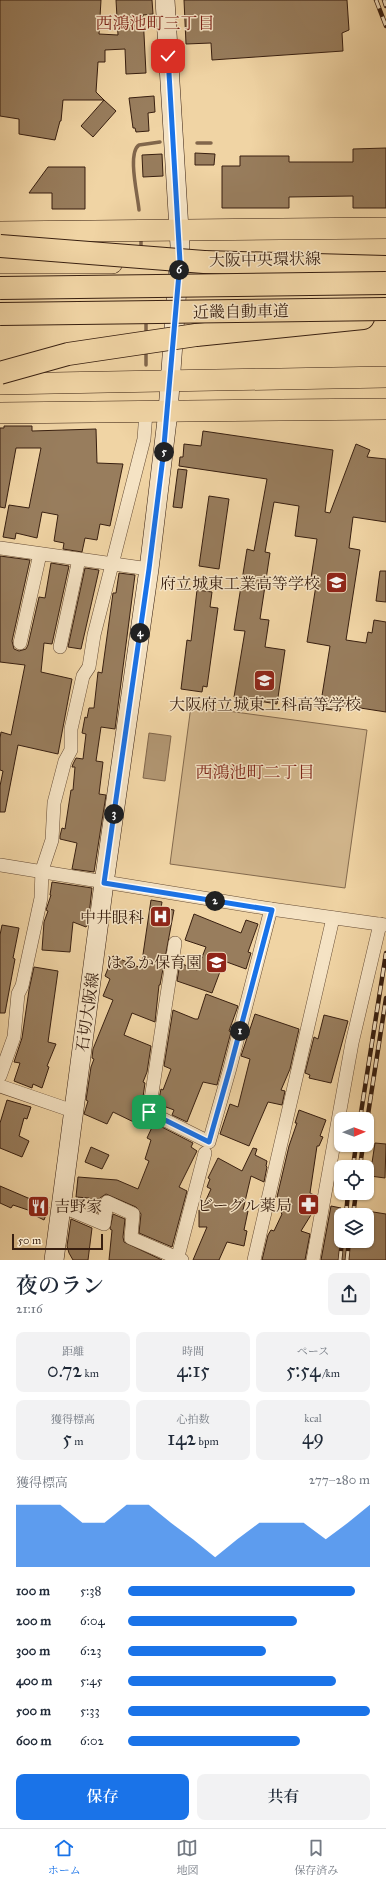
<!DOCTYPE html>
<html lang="ja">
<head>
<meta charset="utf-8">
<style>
	:root { --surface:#fff; --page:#f2f2f3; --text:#1f2937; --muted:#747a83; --line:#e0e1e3; --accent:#1a73e8 }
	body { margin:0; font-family:"IM FELL Great Primer","Noto Serif JP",serif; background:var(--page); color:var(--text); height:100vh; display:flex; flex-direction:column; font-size:15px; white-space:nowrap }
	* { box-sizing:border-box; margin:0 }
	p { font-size:13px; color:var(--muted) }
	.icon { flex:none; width:22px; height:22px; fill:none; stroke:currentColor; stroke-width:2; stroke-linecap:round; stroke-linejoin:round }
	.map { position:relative; height:1260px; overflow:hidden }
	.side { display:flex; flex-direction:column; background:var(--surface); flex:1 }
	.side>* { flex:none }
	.needle { width:26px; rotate:89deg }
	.buttons { position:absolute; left:334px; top:1112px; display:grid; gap:8px }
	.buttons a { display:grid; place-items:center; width:40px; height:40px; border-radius:8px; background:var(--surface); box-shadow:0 1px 3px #0004; font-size:20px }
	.scale { position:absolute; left:12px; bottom:10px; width:91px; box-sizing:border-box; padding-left:4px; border:2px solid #381f10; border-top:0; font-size:11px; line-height:14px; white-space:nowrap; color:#381f10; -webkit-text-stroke:3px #f5e3c4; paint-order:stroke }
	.pin { position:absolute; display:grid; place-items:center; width:34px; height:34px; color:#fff; margin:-17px; border-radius:8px; box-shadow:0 2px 6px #0006 }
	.km { position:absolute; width:20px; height:20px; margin:-10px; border-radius:50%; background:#222; color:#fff; font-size:11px; line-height:20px; text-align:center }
	.round { display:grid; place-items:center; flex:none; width:42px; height:42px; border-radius:8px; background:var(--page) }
	.summary { display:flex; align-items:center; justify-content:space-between; height:68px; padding:0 16px }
	h1 { font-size:22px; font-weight:600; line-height:30px }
	.stats { display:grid; grid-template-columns:repeat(3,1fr); gap:6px; height:68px; padding:4px 16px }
	.stats div { display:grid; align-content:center; border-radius:8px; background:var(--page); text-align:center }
	.stats b { font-size:20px; font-weight:600 }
	.stats small { font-size:11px; font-weight:400 }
	.stats p { font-size:11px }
	.chart { height:112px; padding:8px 16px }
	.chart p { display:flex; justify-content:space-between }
	.chart svg { width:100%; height:72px; margin-top:4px; fill:var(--accent); opacity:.7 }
	.button { display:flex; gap:8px; margin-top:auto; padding:8px 16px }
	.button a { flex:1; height:46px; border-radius:8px; background:var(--accent); color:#fff; font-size:16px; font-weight:600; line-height:46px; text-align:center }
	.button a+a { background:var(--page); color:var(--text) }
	ul { padding:0 16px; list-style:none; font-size:13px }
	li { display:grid; grid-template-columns:64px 48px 1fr; align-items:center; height:30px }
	li i { height:10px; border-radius:5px; background:var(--accent) }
	.tab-bar { display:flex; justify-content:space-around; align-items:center; height:56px; border-top:1px solid var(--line); background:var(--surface); font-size:11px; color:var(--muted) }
	.tab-bar a { display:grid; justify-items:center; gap:2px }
	.tab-bar .selected { color:var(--accent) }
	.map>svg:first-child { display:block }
	.green { fill:#d1b58b; stroke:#846a4e }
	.water { fill:#b19672; stroke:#81664b }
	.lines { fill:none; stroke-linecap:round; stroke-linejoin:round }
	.stream { stroke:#81664b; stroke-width:3.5 }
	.building { fill:#987d5d; stroke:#381f10 }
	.street-casing { stroke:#664c35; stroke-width:14 }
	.secondary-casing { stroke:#381f10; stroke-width:20 }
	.primary-casing { stroke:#381f10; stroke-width:22 }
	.highway-casing { stroke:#381f10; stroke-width:24 }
	.street { stroke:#f5e3c4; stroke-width:13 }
	.secondary { stroke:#f5e3c4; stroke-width:19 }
	.primary { stroke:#f0d4a4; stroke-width:21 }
	.highway { stroke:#f0d4a4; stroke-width:22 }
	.rail-casing { stroke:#381f10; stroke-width:4.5 }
	.rail { stroke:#f5e3c4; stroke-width:3; stroke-dasharray:9; stroke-linecap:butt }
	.highway-bridge-casing { stroke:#381f10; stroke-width:24; stroke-linecap:butt }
	.highway-bridge { stroke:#f0d4a4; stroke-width:22 }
	.route-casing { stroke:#fff; stroke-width:8 }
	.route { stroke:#1a73e8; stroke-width:5 }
	.labels { text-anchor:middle; stroke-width:3; stroke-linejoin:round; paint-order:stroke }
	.street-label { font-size:16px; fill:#381f10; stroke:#f5e3c4 }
	.poi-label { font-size:16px; fill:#381f10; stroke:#f5e3c4; text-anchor:end }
	.neighbourhood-label { font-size:17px; fill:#7a1f14; stroke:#f5e3c4 }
</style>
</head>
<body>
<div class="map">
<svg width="386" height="1260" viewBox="0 0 386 1260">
	<rect width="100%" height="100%" fill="#f0d4a4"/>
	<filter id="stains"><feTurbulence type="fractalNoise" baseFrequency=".005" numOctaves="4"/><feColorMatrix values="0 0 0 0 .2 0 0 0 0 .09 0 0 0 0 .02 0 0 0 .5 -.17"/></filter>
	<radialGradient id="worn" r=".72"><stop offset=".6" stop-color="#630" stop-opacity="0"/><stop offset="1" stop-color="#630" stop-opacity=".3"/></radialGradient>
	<path class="green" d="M191,706L367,730L345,888L170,864Z"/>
	<path class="water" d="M149,733L171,736L165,781L143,778Z"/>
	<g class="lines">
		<g class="stream">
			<path d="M197,143H211"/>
			<path d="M139,210C138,196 127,153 139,145L160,142"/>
			<path d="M141,237V248"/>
			<path d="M146,320V336"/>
			<path d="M146,350V365"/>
		</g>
	</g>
	<g class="building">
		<path d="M0,0H101L99,34L118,35L116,0H152L153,14L143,15L146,73L126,74L125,49L105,50V62H98L96,92L104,100H63L61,121H60L55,140L19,134V119L0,116Z"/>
		<path d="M184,0H347L349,30L342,33L343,51L212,60L211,43L186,44Z"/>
		<path d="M154,96L155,112L148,113L149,131L136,132L135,128H133L129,98Z"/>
		<path d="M104,100L116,111L93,137L81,126Z"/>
		<path d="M386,148V208H353V196L289,197V208H222V166H240V156H289V162H353V149Z"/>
		<path d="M195,153L215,154L214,165H195Z"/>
		<path d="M162,154L163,176L143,177L142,155Z"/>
		<path d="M48,167H85V209H52V193H29Z"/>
		<path d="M4,426H32V431L96,429L97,463L123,464L110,526L100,524L97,540L85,538L82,552L63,549L64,543L54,541L58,515L42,512L37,538L16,533L15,539L3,537L9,505L29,508L41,448H16L5,508L0,507V428H4Z"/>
		<path d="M203,431L333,450L325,512L330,513L356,444L370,450L367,457L386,459V522L353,517L349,548L360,550L346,640L366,643L368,632L372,633L374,620L386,622V712L341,705L340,711L320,708L330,646L307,642L317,579L311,578L317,539L295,536L299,506L274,502L265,552L270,553L260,619L269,620L265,647L285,650L277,704L234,697L245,631L234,630L247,549L254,551L267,479L179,466L180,457H183L184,444L201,446Z"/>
		<path d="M178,469L187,470L182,508L173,507Z"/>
		<path d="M209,496L229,499L219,569L199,566Z"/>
		<path d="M0,556L30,560L12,641L14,649L19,651L26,649L28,645L39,597L45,598L51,563L69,566L52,644L44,643L41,672L72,679L58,754L18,745L5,812H0V786L3,771L0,770V738L1,732L11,735L25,665L0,662Z"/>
		<path d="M85,568L99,570L81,649L68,647Z"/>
		<path d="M380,571H386V602L376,601Z"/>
		<path d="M119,573L135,575L115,729L101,727L96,761L103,762L99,794L106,795L94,872L72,869L77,843L60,839V836L62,828L65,829L71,790H73L75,767H72L73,764L76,758L83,759L86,734L82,733L85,717L87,718L89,708H94L98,672L102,673L113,593H116Z"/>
		<path d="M197,590L212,592L210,607L218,608L207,687L203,686L202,692L181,689L187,640L191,641Z"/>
		<path d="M52,882L92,888L88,924L86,927L73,922L70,952L42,950L44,922L48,911L46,910L51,895H50Z"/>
		<path d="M151,900L162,902L161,908L174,910L160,985H159L155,1022L132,1013L124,1035L151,1046L147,1072L143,1082L145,1083L141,1111L144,1118L142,1126L113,1112L107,1124L84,1114L88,1101L86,1100L91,1067L94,1059L92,1058L93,1049L113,1000L103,996L110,979L105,976L113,956L141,968Z"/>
		<path d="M194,914L241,933L246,920L258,924L248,952L251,953L246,969L224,961L212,993L177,981L180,963L197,970L206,947L185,940Z"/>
		<path d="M2,925L19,928L13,958L15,959L5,1013H0V935Z"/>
		<path d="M34,967L58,971L48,1042L56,1044L47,1066L49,1067L42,1088L33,1084L32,1088L14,1081L20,1063L14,1062L22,1038L29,990Z"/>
		<path d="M206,994L238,1006L229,1031L231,1032L217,1085L203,1082L187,1122L172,1115L174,1110L158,1104L161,1089L163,1090L171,1069L164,1066L173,1010L195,1019H198Z"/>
		<path d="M255,1014L299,1029L290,1069L281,1090L285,1091L282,1105L268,1102L249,1146L220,1134L230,1104L238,1107L250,1059L241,1056Z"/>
		<path d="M324,1015L348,1021L331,1083L309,1078L310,1075L305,1073L314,1037L318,1039Z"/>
		<path d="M7,1100L31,1107L27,1119L24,1118L19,1136L29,1141L22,1157L0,1148V1123Z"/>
		<path d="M299,1110L326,1120L320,1136L323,1137L319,1146H317L310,1193L314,1195L311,1203L315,1204L314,1210L301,1231L310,1234L305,1260H262L268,1235L271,1230L274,1231L282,1214L281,1213L288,1201L277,1197L289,1146L297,1123H295Z"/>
		<path d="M154,1123L193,1143L191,1147L197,1151L179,1187L187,1191L172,1247L139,1233L141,1214L136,1207L106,1194L100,1198L97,1213L88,1209L89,1198L76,1197L78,1177L117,1180L138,1189L149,1161L145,1159L151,1140L147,1138Z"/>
		<path d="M375,1143L386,1144L385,1178L370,1176Z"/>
		<path d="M91,1147L109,1155L102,1169L85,1162Z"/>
		<path d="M253,1148L257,1149L255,1155L267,1161L266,1166L267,1167L264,1182L251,1176L243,1210L248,1211L244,1230L247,1231L244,1246L227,1242L219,1260H193L207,1227H199V1210L201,1211L211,1189L207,1187L210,1179L208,1178L218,1158L242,1171Z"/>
		<path d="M0,1186L49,1207L44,1220L36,1216L37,1213L13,1205L11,1208L0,1203Z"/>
		<path d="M331,1206L341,1208V1241H367V1211L386,1214V1260H321Z"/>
		<path d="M113,1214L125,1219L123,1237L124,1242L162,1260H109L112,1230L110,1229Z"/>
		<path d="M71,1219L92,1228L88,1260H73L69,1253L67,1246Z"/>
	</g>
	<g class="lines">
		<defs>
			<g id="street">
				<path d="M0,548L149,569"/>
				<path d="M20,643L40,554"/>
				<path d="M60,647L79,559"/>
				<path d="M0,865L271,909L386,925"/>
				<path d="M175,943L149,1112L209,1142L230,1068L271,909"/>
				<path d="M0,1076L14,1037L18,994L22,986L41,898L42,870L52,840L54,803L65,761L71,750V729L83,676L89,667L94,635L144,439L146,412"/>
				<path d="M0,1086L73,1111"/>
				<path d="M61,1206L104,1224L107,1202L133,1214L131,1238L182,1260"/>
				<path d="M177,1260L205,1153"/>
				<path d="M254,1260L333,918"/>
				<path d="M313,1260L352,1043L380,924"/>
			</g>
			<path id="secondary" d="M54,1260L104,883L149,569L168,412L180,246L165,0"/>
			<g id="primary">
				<path d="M0,232L386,228"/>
				<path d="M0,263H112"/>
				<path d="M0,384L386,377"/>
				<path d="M0,413L386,409"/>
			</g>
			<g id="highway">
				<path d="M204,262L386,267"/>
				<path d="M196,335L363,318"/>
			</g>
		</defs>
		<use href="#street" class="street-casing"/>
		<use href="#secondary" class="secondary-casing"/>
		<use href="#primary" class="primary-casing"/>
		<use href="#highway" class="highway-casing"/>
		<use href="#street" class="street"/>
		<use href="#secondary" class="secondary"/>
		<use href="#primary" class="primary"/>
		<use href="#highway" class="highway"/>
		<defs>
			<g id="rail">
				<path d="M376,0L386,26"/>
				<path d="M384,0L386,6"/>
				<path d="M360,1119L386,953"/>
				<path d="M367,1121L386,998"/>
				<path d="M353,1167L356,1145"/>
				<path d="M360,1167L363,1145"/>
				<path d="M346,1215L348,1193"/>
				<path d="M353,1215L356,1193"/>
				<path d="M340,1260L342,1241"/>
				<path d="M347,1260L349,1241"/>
			</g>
		</defs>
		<use href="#rail" class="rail-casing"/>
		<use href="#rail" class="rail"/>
		<defs>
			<g id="highway-bridge">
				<path d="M0,246L204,262"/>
				<path d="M0,288L386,283"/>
				<path d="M0,314L386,309"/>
				<path d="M0,373L68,354L196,335"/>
			</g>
		</defs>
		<use href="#highway-bridge" class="highway-bridge-casing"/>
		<use href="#highway-bridge" class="highway-bridge"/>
	</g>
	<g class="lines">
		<defs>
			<path id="route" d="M149,1112L209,1142L230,1068L272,910L104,883L149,569L163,457L180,262L168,56"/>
		</defs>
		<use href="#route" class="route-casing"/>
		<use href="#route" class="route"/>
	</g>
	<defs>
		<symbol id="school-square" viewBox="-11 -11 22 22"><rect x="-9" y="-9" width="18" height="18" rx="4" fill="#8f2418" stroke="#f5e3c4"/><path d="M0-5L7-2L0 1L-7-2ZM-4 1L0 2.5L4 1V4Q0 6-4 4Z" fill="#fff"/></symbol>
		<symbol id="hospital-square" viewBox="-11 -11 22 22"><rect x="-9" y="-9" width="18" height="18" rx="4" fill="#8f2418" stroke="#f5e3c4"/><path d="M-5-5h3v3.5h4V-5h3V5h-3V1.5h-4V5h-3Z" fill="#fff"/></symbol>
		<symbol id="pharmacy-square" viewBox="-11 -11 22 22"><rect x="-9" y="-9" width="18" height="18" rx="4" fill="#8f2418" stroke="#f5e3c4"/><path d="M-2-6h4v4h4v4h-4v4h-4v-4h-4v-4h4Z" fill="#fff"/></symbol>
		<symbol id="restaurant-square" viewBox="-11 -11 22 22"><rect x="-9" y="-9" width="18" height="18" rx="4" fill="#8f2418" stroke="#f5e3c4"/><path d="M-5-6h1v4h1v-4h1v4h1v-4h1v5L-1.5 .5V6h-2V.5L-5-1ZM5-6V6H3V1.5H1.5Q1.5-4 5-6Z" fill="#fff"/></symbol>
	</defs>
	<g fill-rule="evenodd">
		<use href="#school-square" x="324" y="570" width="25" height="25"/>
		<use href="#school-square" x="252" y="668" width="25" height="25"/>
		<use href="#hospital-square" x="148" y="904" width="25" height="25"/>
		<use href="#school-square" x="204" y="950" width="25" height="25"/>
		<use href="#pharmacy-square" x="296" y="1192" width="25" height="25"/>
		<use href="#restaurant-square" x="26" y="1194" width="25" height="25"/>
	</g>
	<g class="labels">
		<g class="street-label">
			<text transform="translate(265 259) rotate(-1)" y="6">大阪中央環状線</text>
			<text transform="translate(241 311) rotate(-1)" y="6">近畿自動車道</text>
			<text transform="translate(87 1012) rotate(-82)" y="6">石切大阪線</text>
		</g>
		<g class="poi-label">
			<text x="320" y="589">府立城東工業高等学校</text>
			<text x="265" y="710" text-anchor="middle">大阪府立城東工科高等学校</text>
			<text x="144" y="923">中井眼科</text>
			<text x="202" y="968">はるか保育園</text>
			<text x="292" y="1211">ビーグル薬局</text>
			<text x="54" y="1212" text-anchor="start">吉野家</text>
		</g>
		<g class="neighbourhood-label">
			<text x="155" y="29">西鴻池町三丁目</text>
			<text x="255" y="778">西鴻池町二丁目</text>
		</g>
	</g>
	<rect width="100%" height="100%" filter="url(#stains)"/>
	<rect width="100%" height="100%" fill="url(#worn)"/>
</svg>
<div class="buttons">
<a><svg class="needle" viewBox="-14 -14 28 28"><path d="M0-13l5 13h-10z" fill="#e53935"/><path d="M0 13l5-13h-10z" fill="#747a83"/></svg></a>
<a><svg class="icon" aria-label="locate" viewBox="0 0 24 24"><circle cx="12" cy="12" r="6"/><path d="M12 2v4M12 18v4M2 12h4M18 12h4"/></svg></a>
<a><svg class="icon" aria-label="layers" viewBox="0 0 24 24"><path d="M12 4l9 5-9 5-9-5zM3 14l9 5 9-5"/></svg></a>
</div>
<div class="scale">50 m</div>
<div class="pin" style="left:149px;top:1112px;background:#1e9e55"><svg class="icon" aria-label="arrive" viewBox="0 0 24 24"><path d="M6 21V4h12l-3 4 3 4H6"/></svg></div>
<div class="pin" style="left:168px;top:56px;background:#d93025"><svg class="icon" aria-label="check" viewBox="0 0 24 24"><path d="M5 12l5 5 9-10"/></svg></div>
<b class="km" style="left:240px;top:1031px">1</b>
<b class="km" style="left:215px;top:901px">2</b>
<b class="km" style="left:114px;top:814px">3</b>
<b class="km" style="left:140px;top:633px">4</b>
<b class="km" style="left:164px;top:452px">5</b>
<b class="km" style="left:179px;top:270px">6</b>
</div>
<section class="side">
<div class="summary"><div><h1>夜のラン</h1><p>21:16</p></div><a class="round"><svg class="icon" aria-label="share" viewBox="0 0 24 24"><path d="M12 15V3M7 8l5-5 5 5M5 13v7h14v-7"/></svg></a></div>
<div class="stats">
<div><p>距離</p><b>0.72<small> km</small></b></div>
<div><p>時間</p><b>4:15</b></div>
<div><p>ペース</p><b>5:54<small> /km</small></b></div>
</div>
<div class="stats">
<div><p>獲得標高</p><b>5<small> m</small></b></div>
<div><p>心拍数</p><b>142<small> bpm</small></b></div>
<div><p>kcal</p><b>49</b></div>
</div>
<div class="chart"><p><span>獲得標高</span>277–280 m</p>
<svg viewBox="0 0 160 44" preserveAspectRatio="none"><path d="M0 44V6L10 6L20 6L30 17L40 17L50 6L60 6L70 17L80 27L90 38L100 27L110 17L120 17L130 17L140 27L150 17L160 6V44z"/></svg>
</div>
<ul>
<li><b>100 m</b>5:38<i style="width:94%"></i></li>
<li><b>200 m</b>6:04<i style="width:70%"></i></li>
<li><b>300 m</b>6:23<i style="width:57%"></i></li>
<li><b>400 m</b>5:45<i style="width:86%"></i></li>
<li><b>500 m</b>5:33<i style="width:100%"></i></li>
<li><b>600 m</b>6:02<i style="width:71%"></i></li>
</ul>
<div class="button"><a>保存</a><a>共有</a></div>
</section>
<nav class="tab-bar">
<a class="selected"><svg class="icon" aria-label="home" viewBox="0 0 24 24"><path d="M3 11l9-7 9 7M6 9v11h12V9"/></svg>ホーム</a>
<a><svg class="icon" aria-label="map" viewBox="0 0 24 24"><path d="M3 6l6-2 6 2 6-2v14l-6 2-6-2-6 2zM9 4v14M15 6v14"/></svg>地図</a>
<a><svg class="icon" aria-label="saved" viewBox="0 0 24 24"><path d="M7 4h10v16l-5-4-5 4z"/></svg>保存済み</a>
</nav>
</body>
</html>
